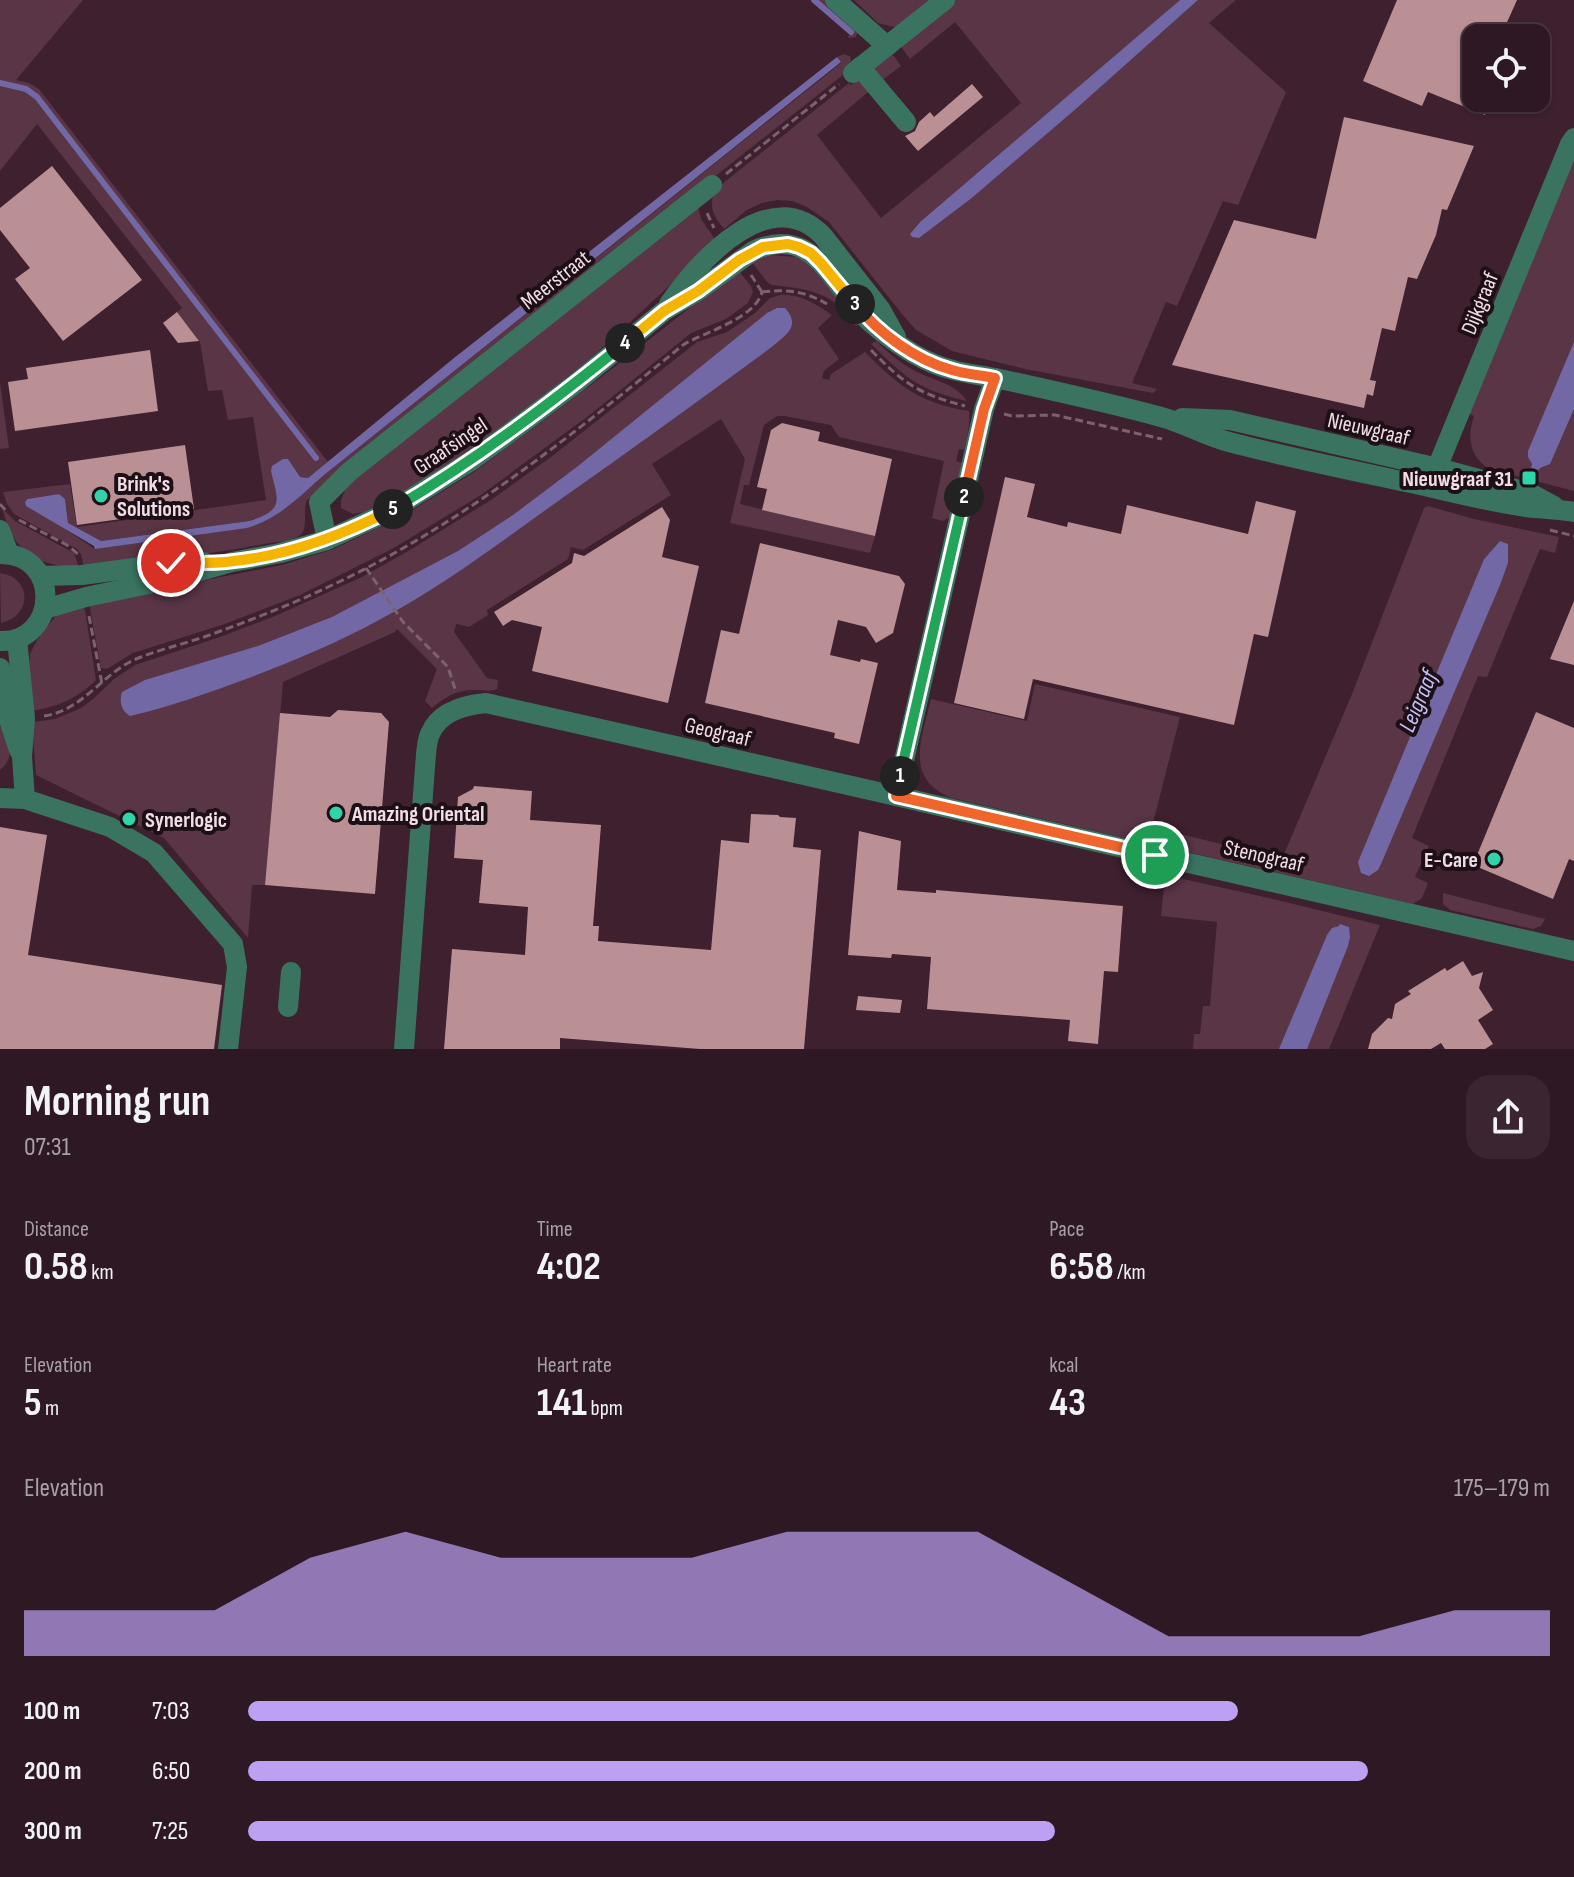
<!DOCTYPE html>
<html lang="en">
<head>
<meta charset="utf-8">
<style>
	:root { --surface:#2e1823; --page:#3a2530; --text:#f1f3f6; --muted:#a7a0a6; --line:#493741; --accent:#bca0f2 }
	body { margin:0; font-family:"Sofia Sans Condensed",sans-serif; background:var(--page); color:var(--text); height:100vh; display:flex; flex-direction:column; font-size:30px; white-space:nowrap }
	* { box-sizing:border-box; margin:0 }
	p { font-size:26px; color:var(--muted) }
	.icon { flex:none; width:44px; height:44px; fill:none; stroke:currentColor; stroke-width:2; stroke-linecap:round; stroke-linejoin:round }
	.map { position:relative; height:1049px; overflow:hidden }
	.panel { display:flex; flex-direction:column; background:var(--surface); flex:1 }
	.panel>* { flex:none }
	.tools { position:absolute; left:1462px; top:24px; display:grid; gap:16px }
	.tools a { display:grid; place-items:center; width:88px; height:88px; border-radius:16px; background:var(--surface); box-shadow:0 2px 6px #0004,0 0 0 2px var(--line); font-size:40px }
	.pin { position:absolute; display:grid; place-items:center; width:68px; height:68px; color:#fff; margin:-34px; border:4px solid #fff; border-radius:50%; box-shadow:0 2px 8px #0007 }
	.km { position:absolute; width:40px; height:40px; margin:-20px; border-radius:50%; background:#222; color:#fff; font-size:22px; line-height:40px; text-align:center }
	.round { display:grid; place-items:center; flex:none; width:84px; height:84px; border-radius:24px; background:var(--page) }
	.head { display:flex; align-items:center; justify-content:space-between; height:136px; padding:0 24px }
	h1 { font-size:44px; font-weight:700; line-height:60px }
	.metrics { display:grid; grid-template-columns:repeat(3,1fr); gap:12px; height:136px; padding:8px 24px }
	.metrics div { display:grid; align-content:center }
	.metrics b { font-size:40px; font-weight:700 }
	.metrics small { font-size:22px; font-weight:400 }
	.metrics p { font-size:22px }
	.chart { height:224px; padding:16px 24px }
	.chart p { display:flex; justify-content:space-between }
	.chart svg { width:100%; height:144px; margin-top:8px; fill:var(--accent); opacity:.7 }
	ul { padding:0 24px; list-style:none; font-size:26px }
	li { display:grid; grid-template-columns:128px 96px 1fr; align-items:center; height:60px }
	li i { height:20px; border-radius:10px; background:var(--accent) }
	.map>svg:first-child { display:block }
	.green { fill:#593546; fill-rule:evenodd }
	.water { fill:#7168a5 }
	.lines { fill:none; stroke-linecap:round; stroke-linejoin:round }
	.stream { stroke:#7168a5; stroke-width:6 }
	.building { fill:#ba9095 }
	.path { stroke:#7c616e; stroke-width:3; stroke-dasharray:8 4; stroke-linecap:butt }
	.minor { stroke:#3a7461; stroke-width:20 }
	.split-1-casing { stroke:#fff; stroke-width:16 }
	.split-2-casing { stroke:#fff; stroke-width:16 }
	.split-3-casing { stroke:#fff; stroke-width:16 }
	.split-4-casing { stroke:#fff; stroke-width:16 }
	.split-5-casing { stroke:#fff; stroke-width:16 }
	.split-6-casing { stroke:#fff; stroke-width:16 }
	.split-1 { stroke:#f0652b; stroke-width:10 }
	.split-2 { stroke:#22a559; stroke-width:10 }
	.split-3 { stroke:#f0652b; stroke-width:10 }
	.split-4 { stroke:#f5b400; stroke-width:10 }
	.split-5 { stroke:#22a559; stroke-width:10 }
	.split-6 { stroke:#f5b400; stroke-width:10 }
	.poi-dot { fill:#30d4a9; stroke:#1d0f16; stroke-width:3 }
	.labels { text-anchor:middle; stroke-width:8; stroke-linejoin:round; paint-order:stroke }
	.street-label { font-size:22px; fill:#f2dde6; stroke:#1d0f16 }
	.poi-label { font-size:22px; font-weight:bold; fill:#f2dde6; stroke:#1d0f16; text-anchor:start }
	.water-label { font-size:24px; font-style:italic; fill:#c5bff4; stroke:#1d0f16 }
</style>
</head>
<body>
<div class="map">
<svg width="1574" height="1049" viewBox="0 0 1574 1049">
	<rect width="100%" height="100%" fill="#3e202f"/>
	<g class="green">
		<path d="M0,0H83L16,80L29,83L39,89L328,462L308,478L300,477L278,498C277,513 261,517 249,521L100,541L68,523L65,499L59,494L26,499L25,502L95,549L259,524C284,513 304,493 324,475L841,63L837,57L843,54L850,56L852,65L848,71L307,500C302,510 309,528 300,535C291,542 274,542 264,544C205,556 144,560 84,568L81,554L77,549L14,514L7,504L3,492L70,484L77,527L266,500L253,417L228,420L222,390L208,391L200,342L177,312L182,308L37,124L0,171Z"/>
		<path d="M814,0H825L856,29L857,33L856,37L848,38L850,32Z"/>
		<path d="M854,0H935L898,28L878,23Z"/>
		<path d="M953,0H1180L920,222L910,234L973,197L1077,108L1198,0H1236L1209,23L1286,92L1238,205L1223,201L1177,306L1166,302L1132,383L1157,389L1153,393L1025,369L952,351L916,330L902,314L829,222L807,207L792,201L777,200L762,203L747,210L724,229C713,216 707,204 717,188L849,83L851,85L861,77L873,88L817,135L881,218L1021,103L955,22L910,59L902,48L901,42Z"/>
		<path d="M888,54L894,56L901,66L880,82L872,68Z"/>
		<path d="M1574,159V491L1489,469C1469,456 1467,437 1474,416L1468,413Z"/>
		<path d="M698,206L701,219L717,242L591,358L538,401L455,461L421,482L364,512L353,514L341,508V500L347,486Z"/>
		<path d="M771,255L797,257L809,263L860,323L856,326C850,320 845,311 839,306C819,289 796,288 772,285L767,282L751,261Z"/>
		<path d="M738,270L751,286L753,292L748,303L726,319L691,333L591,414L481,495L392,549L300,595L222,625L133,653L107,669L101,668L89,603L282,565L334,549L406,514L474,472L595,382Z"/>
		<path d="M780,295C799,293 816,304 832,315L818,328L839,359L824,371L822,378L829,380L831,374L865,352C899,386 919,403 969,411C970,424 968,436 964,450L959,449L956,461L962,463L950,517L943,521L932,518L944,461L839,437L831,425L784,416H777L764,425L749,485H744L740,504L875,536L870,553L730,523L745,459L721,419L652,464L671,495L583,550L571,547L568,559L487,610L488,615L469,627L456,624L454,632L487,678L498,680L497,689C489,692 485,690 477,690C459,689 446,696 432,708L425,701L437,669L397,629L395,632L283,682L265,885H252L248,938L164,838L36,775L32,722L55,719L81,708L93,699L114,679L135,665L220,637L275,616L362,577L410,550L491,500L551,457L697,342L727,332L755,313L770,298Z"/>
		<path d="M876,341C889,353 901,364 917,372C935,381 955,383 967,401C918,390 906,378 871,344Z"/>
		<path d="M0,383L9,448L0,449Z"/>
		<path d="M1428,506L1474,519L1559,537L1555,553L1540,549L1487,677L1478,676L1412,838L1429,846L1415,877L1428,883L1422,898L1413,904L952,798C903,779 922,738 931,699L1027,721L1035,684L1180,717L1152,827L1282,859L1352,694L1424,508ZM1500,541L1507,544L1508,563L1471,653L1440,667L1484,559Z"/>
		<path d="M3,511H5L15,521L74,553L79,568C37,565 14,553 3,511Z"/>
		<path d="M0,573C32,577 33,616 1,623Z"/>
		<path d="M84,604L96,680C77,699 57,707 31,711L29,672L30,654L37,640L57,614Z"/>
		<path d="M4,726C8,743 16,758 0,770V727Z"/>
		<path d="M1165,875L1273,899L1380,925L1329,1049H1193L1194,1034H1200L1203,1006H1210L1217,922L1161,916Z"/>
		<path d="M1443,893L1545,919L1541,926L1533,929L1450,910L1443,904Z"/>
	</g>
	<g class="water">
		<path d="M1180,0H1198L1077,108L973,197L919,238L912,237L910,234L920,222Z"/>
		<path d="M837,57L841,62L324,475C300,496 279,519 247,528L95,549L94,546L26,506L25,502L27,499L59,494L65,499L68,523L101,541L249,521C285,510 278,501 271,471L272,466L283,459H288L300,477L308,478L454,358Z"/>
		<path d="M777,308H785C801,326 787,334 773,346C703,398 632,449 561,499C502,541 443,586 379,620C337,643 291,662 246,679C208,693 169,707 130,716C121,711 119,701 122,692L145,680L258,646L332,617L458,551L513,515L578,466L767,313Z"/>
		<path d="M1574,342V409L1550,464L1540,468L1539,470L1531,468L1532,464L1528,457V451Z"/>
		<path d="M1500,541L1508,544V563L1500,585L1381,864L1378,870L1369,876L1361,873L1358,862L1484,559Z"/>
		<path d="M1340,924L1349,927L1350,937L1348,946L1307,1049H1279L1327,935L1332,928L1339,926Z"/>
	</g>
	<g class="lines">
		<g class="stream">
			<path d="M814,0L851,32"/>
			<path d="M0,83L26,89L37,97L316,458"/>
		</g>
	</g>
	<g class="building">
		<path d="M1397,0H1517L1500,38H1476V98H1492L1485,115L1428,92L1422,106L1363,81Z"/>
		<path d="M972,84L983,97L918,151L905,136L915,131L919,122L930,112L934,117Z"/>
		<path d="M1344,117L1474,146L1447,210L1442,209L1436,235L1417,279L1408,277L1395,331L1382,328L1370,380L1376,381L1373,396L1367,394L1364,408L1172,365L1234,220L1316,239Z"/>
		<path d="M52,166L142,280L63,341L15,279L30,268L0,230V208Z"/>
		<path d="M177,312L199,341L178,343L163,323Z"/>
		<path d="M150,350L158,411L15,431L8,382L28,379L26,368Z"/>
		<path d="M782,423L820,432L818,441L892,459L875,536L762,510L767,489L757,487L771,430Z"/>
		<path d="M185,445L194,509L77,525L68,462Z"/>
		<path d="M1005,477L1035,484L1027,517L1067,527L1068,522L1121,534L1127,505L1248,534L1256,501L1296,511L1268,637L1254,634L1234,725L1033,679L1024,719L954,703Z"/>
		<path d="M662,507L670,520L662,557L699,566L668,703L532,671L542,627L512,620L503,626L494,612L572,563L574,553L584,556Z"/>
		<path d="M760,543L899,576L905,584L893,633L876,643L866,627L838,620L830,655L860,662L861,659L878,663L859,744L834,738L835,733L705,703L721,630L739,634Z"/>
		<path d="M1574,601V665L1550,659Z"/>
		<path d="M338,710L381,713L389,722L375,894L265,885L280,713L330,717Z"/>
		<path d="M1536,712L1574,728V861L1569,859L1553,899L1473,865Z"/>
		<path d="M474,786L532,791L530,820L601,825L593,926H599L598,941L711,950L721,840L749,843L751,814L778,815L780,817L796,818L793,847L821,850L804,1049H700L560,1038V1049H444L452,949L525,955L528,907L479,903L483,860L454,858L458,797L473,789Z"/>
		<path d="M0,827L47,835L28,955L222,985L214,1049H0Z"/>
		<path d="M859,831L901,841L897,890L936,893V890L1123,906L1118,972L1104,971L1098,1044L1068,1041L1070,1020L927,1009L931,957L892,954L891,958L848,955Z"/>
		<path d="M1463,961L1472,976L1483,972L1479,988L1493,1010L1478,1020L1493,1044L1485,1049H1445L1441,1043L1431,1049H1368L1372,1034L1388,1018L1392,1019L1395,1004L1411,994L1408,991L1445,968L1447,971Z"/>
		<path d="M858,996L902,1000L900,1013L856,1010Z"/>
	</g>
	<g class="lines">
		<g class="path">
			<path d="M726,174L839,84"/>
			<path d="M707,213L714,228"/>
			<path d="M751,275L762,292"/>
			<path d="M762,292C786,289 805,291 827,304"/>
			<path d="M871,350C904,384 919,394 965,406"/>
			<path d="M1004,414L1012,416L1055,415L1162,439"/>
			<path d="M0,504L6,511"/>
			<path d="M19,520L67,545L78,554"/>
			<path d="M1550,530L1574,536"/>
			<path d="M366,568L403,622L448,667L455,689"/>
			<path d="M89,616L102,684"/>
			<path d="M44,716C85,710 104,670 141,657C162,649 183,644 204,637C246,622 288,606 328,587C460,526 571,436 683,345C704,332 755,319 762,292"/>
		</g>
		<g class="minor">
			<path d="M835,0L887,46"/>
			<path d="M860,67L906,122"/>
			<path d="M853,73L945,0"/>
			<path d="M669,304C699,261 770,181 823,236L881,310L896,337"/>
			<path d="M1182,418L1230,420L1438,468L1530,493L1554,506"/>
			<path d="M1432,480L1570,144L1574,138"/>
			<path d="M0,530L9,554"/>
			<path d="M327,540L319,502L349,472L712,185"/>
			<path d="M0,554C62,553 59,643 0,641"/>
			<path d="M41,576L82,575L171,563L204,562"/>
			<path d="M45,609L86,597L172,579L232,562L280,553L327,540L392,510L471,461L508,434L575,384L664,311L698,291L753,251C816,222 833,289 870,322C893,342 923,363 953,370C967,374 981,375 995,378C1050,390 1106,402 1161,417C1184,423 1206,436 1229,442C1294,459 1360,472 1425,486C1458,494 1492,502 1526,507C1542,509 1558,509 1574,512"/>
			<path d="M17,639L25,718L22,757L25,799"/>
			<path d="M0,668L9,720L19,750"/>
			<path d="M896,796L1574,951"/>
			<path d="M0,798L25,799L110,827L154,853L233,944L237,967L228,1049"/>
			<path d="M288,1007L291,972"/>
			<path d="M404,1049L426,754C427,748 427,740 430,734C439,712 464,705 486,703L896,796L984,409L995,378"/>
		</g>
	</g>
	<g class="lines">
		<defs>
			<path id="split-1" d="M900,776L896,796L1155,855"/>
			<path id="split-2" d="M900,776L964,497"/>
			<path id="split-3" d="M855,304C879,333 915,360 952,370C965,374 980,375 995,378L984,409L964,497"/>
			<path id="split-4" d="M625,343L664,311L698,291L739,260L763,247L788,244L799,247L811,253L821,263L855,304"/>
			<path id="split-5" d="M393,509C476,460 551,403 625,343"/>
			<path id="split-6" d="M171,563C192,563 213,564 234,561C290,555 343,535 393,509"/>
		</defs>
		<use href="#split-1" class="split-1-casing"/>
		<use href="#split-2" class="split-2-casing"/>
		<use href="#split-3" class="split-3-casing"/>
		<use href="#split-4" class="split-4-casing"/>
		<use href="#split-5" class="split-5-casing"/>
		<use href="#split-6" class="split-6-casing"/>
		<use href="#split-1" class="split-1"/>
		<use href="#split-2" class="split-2"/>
		<use href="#split-3" class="split-3"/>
		<use href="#split-4" class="split-4"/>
		<use href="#split-5" class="split-5"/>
		<use href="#split-6" class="split-6"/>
	</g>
	<g class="poi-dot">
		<rect x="1521" y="470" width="16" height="16" rx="4"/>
		<circle cx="101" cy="496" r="8"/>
		<circle cx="336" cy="813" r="8"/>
		<circle cx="129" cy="819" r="8"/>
		<circle cx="1494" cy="859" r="8"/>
	</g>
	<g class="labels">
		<g class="street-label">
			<text transform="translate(555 279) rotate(-38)" y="8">Meerstraat</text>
			<text transform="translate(1479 303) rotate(-68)" y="8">Dijkgraaf</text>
			<text transform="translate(1369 428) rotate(13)" y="8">Nieuwgraaf</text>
			<text transform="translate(450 445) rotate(-34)" y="8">Graafsingel</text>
			<text transform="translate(718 731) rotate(13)" y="8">Geograaf</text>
			<text transform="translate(1264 855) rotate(13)" y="8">Stenograaf</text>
		</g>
		<g class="poi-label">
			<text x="1513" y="486" text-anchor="end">Nieuwgraaf 31</text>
			<text x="117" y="491">Brink's<tspan x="117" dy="25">Solutions</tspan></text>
			<text x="352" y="821">Amazing Oriental</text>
			<text x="145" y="827">Synerlogic</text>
			<text x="1478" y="867" text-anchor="end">E-Care</text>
		</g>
		<g class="water-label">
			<text transform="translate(1418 701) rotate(-67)" y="8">Leigraaf</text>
		</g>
	</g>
</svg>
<div class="tools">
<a><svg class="icon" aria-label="locate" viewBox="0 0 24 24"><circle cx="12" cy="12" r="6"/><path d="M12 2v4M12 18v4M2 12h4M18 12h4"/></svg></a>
</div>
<div class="pin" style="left:1155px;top:855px;background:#1e9e55"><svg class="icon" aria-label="arrive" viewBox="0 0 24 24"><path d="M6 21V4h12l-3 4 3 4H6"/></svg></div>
<div class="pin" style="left:171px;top:563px;background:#d93025"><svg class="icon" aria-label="check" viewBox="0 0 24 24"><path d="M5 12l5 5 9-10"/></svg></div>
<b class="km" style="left:900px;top:776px">1</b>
<b class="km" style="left:964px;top:497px">2</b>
<b class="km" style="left:855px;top:304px">3</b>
<b class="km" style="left:625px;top:343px">4</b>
<b class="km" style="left:393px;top:509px">5</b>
</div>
<section class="panel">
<div class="head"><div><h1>Morning run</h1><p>07:31</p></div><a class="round"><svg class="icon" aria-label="share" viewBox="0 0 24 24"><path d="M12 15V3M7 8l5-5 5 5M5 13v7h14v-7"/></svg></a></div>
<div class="metrics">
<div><p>Distance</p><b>0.58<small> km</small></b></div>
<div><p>Time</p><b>4:02</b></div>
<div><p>Pace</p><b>6:58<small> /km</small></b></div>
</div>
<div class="metrics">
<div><p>Elevation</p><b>5<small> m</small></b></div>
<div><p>Heart rate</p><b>141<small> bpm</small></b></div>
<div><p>kcal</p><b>43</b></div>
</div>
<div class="chart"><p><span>Elevation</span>175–179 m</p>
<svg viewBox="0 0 160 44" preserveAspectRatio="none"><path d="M0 44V30L10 30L20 30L30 14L40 6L50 14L60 14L70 14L80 6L90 6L100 6L110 22L120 38L130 38L140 38L150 30L160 30V44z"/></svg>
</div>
<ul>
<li><b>100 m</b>7:03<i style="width:76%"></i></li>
<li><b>200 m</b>6:50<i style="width:86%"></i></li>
<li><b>300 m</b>7:25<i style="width:62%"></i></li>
</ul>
</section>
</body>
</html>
